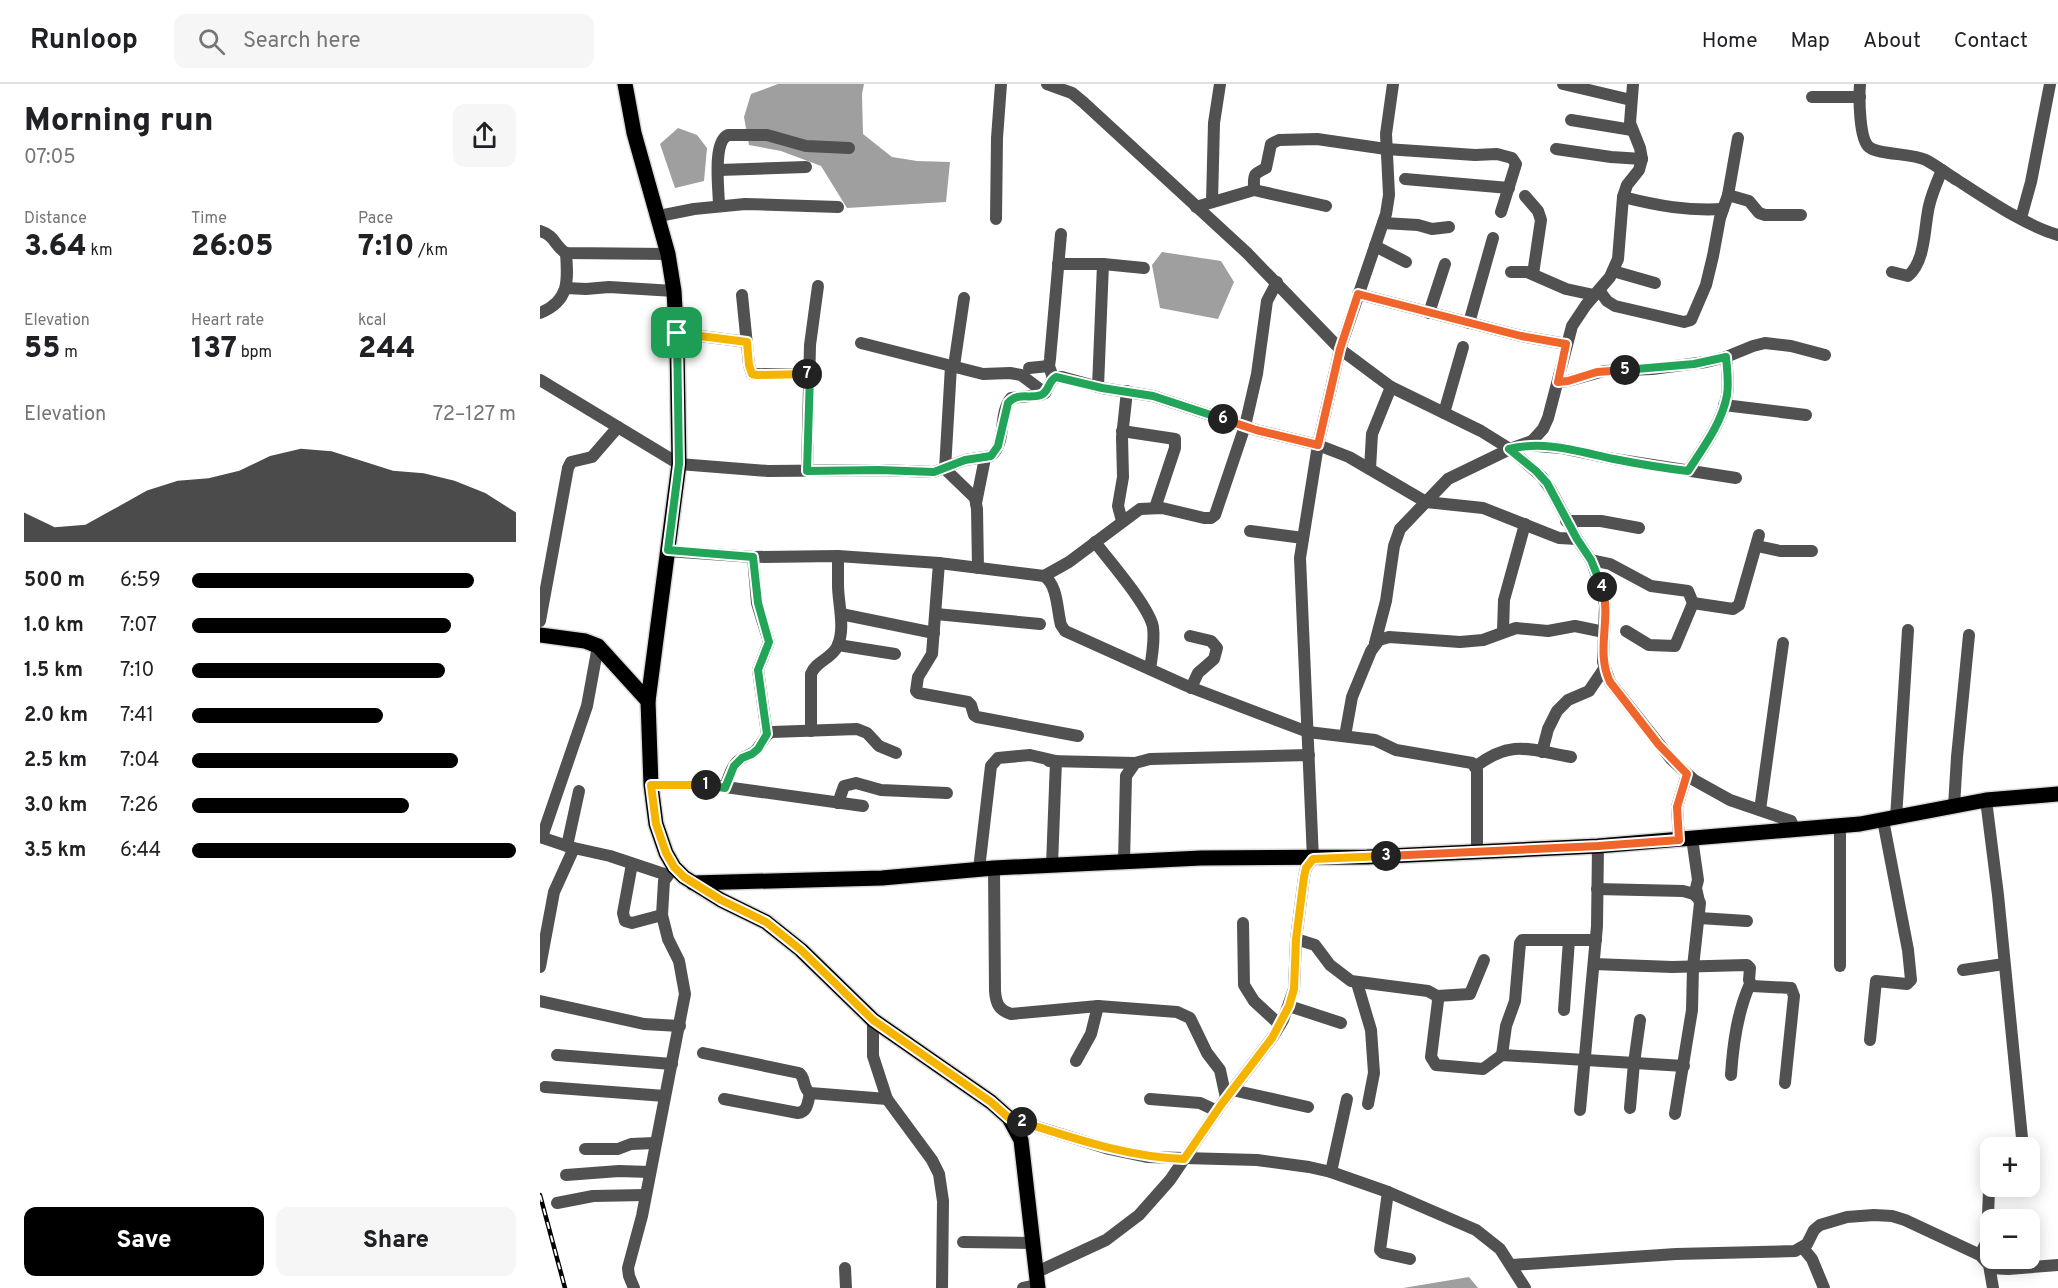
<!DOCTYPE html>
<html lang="en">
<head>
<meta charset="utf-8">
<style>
	:root { --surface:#fff; --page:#f6f6f6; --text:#202124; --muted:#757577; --line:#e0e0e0; --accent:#000 }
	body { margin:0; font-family:Overpass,sans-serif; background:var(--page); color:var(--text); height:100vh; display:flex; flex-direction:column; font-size:22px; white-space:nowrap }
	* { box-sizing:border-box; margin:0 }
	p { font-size:20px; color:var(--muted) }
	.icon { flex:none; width:33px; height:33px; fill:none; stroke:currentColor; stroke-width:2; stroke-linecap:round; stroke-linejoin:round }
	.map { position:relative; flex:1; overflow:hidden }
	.details { display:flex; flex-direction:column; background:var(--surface); width:540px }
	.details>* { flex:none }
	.fabs { position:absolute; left:1440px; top:1053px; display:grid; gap:12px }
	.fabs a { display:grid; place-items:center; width:60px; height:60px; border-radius:12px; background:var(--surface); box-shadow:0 3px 15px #0003; font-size:30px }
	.pin { position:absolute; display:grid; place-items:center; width:51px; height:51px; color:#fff; margin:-26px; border-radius:12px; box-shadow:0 3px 9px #0006 }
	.km { position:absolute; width:30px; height:30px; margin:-15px; border-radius:50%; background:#222; color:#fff; font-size:16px; line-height:30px; text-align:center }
	.round { display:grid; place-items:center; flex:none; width:63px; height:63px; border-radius:12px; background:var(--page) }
	.headline { display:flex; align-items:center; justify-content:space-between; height:102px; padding:0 24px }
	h1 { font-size:33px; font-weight:800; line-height:45px }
	.figures { display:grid; grid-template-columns:repeat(3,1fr); gap:9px; height:102px; padding:6px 24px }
	.figures div { display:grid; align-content:center }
	.figures b { font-size:30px; font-weight:800 }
	.figures small { font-size:16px; font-weight:400 }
	.figures p { font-size:16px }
	.chart { height:168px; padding:12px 24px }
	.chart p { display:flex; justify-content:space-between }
	.chart svg { width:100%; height:108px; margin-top:6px; fill:var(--accent); opacity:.7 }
	.action { display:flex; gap:12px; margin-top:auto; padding:12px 24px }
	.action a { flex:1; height:69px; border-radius:12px; background:var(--accent); color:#fff; font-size:24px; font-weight:800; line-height:69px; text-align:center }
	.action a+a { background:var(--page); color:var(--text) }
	ul { padding:0 24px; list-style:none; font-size:20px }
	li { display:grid; grid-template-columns:96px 72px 1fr; align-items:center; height:45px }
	li i { height:15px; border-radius:8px; background:var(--accent) }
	header { display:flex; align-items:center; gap:36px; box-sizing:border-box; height:84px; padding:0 30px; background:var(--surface); border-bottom:2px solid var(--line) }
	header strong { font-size:28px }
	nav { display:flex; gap:33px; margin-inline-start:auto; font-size:21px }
	.search { width:420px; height:54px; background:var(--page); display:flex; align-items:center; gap:15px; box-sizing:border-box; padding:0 21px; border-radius:12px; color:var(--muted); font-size:22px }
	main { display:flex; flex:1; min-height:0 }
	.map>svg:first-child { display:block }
	.water { fill:#9f9f9f }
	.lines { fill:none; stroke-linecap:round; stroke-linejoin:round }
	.major-casing { stroke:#dbdbdb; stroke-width:18 }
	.minor { stroke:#515151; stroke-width:12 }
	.major { stroke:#000; stroke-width:15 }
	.rail-casing { stroke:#000; stroke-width:4.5 }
	.rail { stroke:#fff; stroke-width:2; stroke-dasharray:7; stroke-linecap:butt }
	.split-1-casing { stroke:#fff; stroke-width:12 }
	.split-2-casing { stroke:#fff; stroke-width:12 }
	.split-3-casing { stroke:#fff; stroke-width:12 }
	.split-4-casing { stroke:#fff; stroke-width:12 }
	.split-5-casing { stroke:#fff; stroke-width:12 }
	.split-6-casing { stroke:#fff; stroke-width:12 }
	.split-7-casing { stroke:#fff; stroke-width:12 }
	.split-8-casing { stroke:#fff; stroke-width:12 }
	.split-1 { stroke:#22a559; stroke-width:8 }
	.split-2 { stroke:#f5b400; stroke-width:8 }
	.split-3 { stroke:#f5b400; stroke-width:8 }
	.split-4 { stroke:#f0652b; stroke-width:8 }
	.split-5 { stroke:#22a559; stroke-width:8 }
	.split-6 { stroke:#f0652b; stroke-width:8 }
	.split-7 { stroke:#22a559; stroke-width:8 }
	.split-8 { stroke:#f5b400; stroke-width:8 }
</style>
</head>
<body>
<header>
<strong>Runloop</strong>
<div class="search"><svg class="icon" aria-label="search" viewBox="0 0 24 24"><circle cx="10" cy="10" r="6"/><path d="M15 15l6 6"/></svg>Search here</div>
<nav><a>Home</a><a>Map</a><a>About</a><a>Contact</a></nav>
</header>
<main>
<section class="details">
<div class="headline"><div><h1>Morning run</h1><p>07:05</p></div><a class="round"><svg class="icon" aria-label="share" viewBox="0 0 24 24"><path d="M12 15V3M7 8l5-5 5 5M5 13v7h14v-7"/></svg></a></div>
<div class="figures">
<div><p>Distance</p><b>3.64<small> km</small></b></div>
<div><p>Time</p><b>26:05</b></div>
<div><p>Pace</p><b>7:10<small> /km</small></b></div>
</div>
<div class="figures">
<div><p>Elevation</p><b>55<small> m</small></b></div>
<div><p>Heart rate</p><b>137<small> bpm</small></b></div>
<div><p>kcal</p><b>244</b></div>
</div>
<div class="chart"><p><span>Elevation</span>72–127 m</p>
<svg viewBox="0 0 160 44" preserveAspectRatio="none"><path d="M0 44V32L10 38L20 37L30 30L40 23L50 19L60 18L70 15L80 9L90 6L100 7L110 11L120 15L130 16L140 19L150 24L160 32V44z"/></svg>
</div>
<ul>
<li><b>500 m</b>6:59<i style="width:87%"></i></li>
<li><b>1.0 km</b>7:07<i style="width:80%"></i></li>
<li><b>1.5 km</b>7:10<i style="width:78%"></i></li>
<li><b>2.0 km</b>7:41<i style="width:59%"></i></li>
<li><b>2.5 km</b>7:04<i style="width:82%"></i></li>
<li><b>3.0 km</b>7:26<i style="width:67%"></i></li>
<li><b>3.5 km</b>6:44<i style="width:100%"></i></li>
</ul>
<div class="action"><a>Save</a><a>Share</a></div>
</section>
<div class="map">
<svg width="1518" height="1204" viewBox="0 0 1518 1204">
	<rect width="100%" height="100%" fill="#fff"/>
	<g class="water">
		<path d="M238,0H324L322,10L323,50L352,73L377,77L410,78L406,118L307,124L281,82L241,67L209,61L204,33L211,10Z"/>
		<path d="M138,44L157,51L167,64L164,97L135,104L120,60Z"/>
		<path d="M622,168L681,177L694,198L678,235L620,224L612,181Z"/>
		<path d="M929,1193L938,1204H863Z"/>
	</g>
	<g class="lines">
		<defs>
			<g id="major">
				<path d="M85,0L94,49L128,170L134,207L137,261L139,380L108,617L111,701L116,740L126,769L134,783L144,793L181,816L226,838L261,866L333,936L451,1018L469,1034L481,1056L498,1204"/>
				<path d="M0,551L45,557L58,562L108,617"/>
				<path d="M153,799L342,794L454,784L661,774L827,773L1058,762L1320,740L1446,716L1518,710"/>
			</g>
		</defs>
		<use href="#major" class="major-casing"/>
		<g class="minor">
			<path d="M507,0L532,9L543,18L707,169L800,265L851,303L941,347L970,365L1002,393L1011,406L1037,455L1051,476L1063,508L1065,521L1063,578L1070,598L1131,675L1154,696L1190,716L1251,737L1254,745"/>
			<path d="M1023,0L1091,16"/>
			<path d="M1320,0C1319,13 1319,55 1329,63C1338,71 1372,69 1386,76C1397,82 1407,90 1417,96C1447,115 1484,141 1518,151"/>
			<path d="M1272,13H1320"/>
			<path d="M1031,36L1092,46"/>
			<path d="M1016,65L1071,73L1102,75"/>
			<path d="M179,86L266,83"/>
			<path d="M865,95L969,104"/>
			<path d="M714,106C714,90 712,91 726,84L731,60L739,56L777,55L846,65L935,71L957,70L972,74L976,80L961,128"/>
			<path d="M1188,111L1209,117L1219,129L1225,131H1261"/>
			<path d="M985,112L998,127L1001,136L993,190"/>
			<path d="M1083,113C1119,122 1147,127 1183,125"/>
			<path d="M672,118L674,39L680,0"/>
			<path d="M179,122C179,106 172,58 188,51H227L266,62L309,64"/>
			<path d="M656,123L714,106L786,122"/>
			<path d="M119,132L154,125L205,120L298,123"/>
			<path d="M1481,134L1491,98L1510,0"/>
			<path d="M456,135L457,54L461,0"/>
			<path d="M843,139L878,141L892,145L909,143"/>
			<path d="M0,147C16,152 14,162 26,169L128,170"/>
			<path d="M835,162L866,178"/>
			<path d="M518,180H563L604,184"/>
			<path d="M1073,187L1115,199"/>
			<path d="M971,188H987L1026,205L1054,211"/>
			<path d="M1352,188L1368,192C1386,177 1384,143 1389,122C1392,109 1397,98 1402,86"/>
			<path d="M26,204L46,205L69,203L134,207"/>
			<path d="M1059,206L1067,217L1075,222L1144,238L1151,236L1166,201L1173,172L1180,134L1188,111L1198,54"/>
			<path d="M818,210L981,252L1026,260"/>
			<path d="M202,211L209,281L212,290H269"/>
			<path d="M0,229C30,217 28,196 26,169"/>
			<path d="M889,229L905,180"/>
			<path d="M929,239L953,154"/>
			<path d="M137,249L207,258"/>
			<path d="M321,259L443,290L470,289L481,291L505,309"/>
			<path d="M411,282L405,385L435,414L437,425L438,484"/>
			<path d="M414,282L424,214"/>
			<path d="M489,284L509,282"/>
			<path d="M513,294L509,282L510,275L521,150"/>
			<path d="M0,296L139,380L228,387L339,386L394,388L425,376L451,372C467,358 458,330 471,314L501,311L505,309L513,294L522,293L562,304L613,312L716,346L778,361L809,373L886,418L943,424L1019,454L1037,455"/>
			<path d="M1018,298L1028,297L1064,287L1112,285L1166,278L1186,273L1213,262L1225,259L1251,262L1285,271"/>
			<path d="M558,303L563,180"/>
			<path d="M1184,321L1266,331"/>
			<path d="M904,329L923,263"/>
			<path d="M582,347L635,355V364L615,424"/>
			<path d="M986,361L1021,364L1074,375L1196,394"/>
			<path d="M830,385L832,350L851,303"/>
			<path d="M267,387L270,261L278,202"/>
			<path d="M1148,387C1163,364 1182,339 1187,311C1189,299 1187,285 1186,273"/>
			<path d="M436,419L445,374"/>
			<path d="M582,437L578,422L583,393L582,353L587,307"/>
			<path d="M1026,437H1061L1099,444"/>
			<path d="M710,447L763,454"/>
			<path d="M555,458C569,477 609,522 613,543C615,557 612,571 610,585"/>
			<path d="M1217,462L1240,467H1272"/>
			<path d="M127,467L213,473L298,472L399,479L504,492C518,501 517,527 521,541L525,547L647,602L768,648L835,656L856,666L932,679L937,686V768"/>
			<path d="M213,473L217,519L229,558L218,586L227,650"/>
			<path d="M1051,476L1070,480L1111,502L1148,507L1153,519L1193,525L1199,521L1219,451"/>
			<path d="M399,479L392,570L378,593L376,607L378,609L428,618L431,621L434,631L437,633L538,652"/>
			<path d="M504,492L529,478L600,425L622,424L664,434H671L675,431L705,342L717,290L727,217L737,198"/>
			<path d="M301,530L394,549"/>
			<path d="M396,530L500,540"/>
			<path d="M0,537L28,384L31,378L52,373L78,343"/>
			<path d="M963,547L964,516L985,440"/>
			<path d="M1086,547L1109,561L1135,562L1153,519"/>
			<path d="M650,552L671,557L677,564L674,575L658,589L651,604"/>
			<path d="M835,559L846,517L854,462L860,445L908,395L970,365L992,357L1003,345L1008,334L1032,242L1046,221L1070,193L1078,175L1083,113L1087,101L1099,86L1102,75L1100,64L1090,39L1093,0"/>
			<path d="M298,561L355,570"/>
			<path d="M271,647V590C276,577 291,575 297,563C306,545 298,520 298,501C298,491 298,481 298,472"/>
			<path d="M805,652L812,613L831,567L839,556L849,553L920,558L943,556L976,544L1008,547L1035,542L1064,548"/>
			<path d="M1002,668L1008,645L1017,627L1028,616L1049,607L1064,585"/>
			<path d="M509,677L595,679"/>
			<path d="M936,682C973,655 990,666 1031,673"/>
			<path d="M111,701H171L323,722"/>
			<path d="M185,703C189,694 191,681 201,675C206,671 213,671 217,665C223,659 224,651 232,648L317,645L327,649L339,662L356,669"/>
			<path d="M1446,716L1458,811L1483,1064"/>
			<path d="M298,719L304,702L316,699L341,706L407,709"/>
			<path d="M1414,722L1417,673L1429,551"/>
			<path d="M1220,726L1243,559"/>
			<path d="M1356,734L1368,546"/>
			<path d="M1300,741V882"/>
			<path d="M0,753L33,764"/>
			<path d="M2,753L47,622L58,562"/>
			<path d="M1152,754L1158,796L1156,804L1158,813"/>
			<path d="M1139,756L1137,723L1147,690"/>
			<path d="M27,762L39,707"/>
			<path d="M584,778L586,692L595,679L610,675L769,671"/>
			<path d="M92,780L83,829L85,837L92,839L122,831"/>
			<path d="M454,784L455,907C456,920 459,926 471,930L558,922L637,928L650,934L667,969L680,986L686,1014"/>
			<path d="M439,785L451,682L458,674L490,671L516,677L512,781"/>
			<path d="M1057,805L1143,807C1152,809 1157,810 1160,819L1153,883L1152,926L1135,1030"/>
			<path d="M1159,834L1207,837"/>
			<path d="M703,839L704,901L714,917L740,941"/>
			<path d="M756,855L775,861L790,881L811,897L888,907L897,912L898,917L891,973L896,981L943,985L962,971L1144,982"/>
			<path d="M1054,880L1132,883L1207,881L1210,884L1209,896L1212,902L1251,904L1254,912L1245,999"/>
			<path d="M0,883L14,808L34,764L70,772L127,791"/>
			<path d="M1423,886L1464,880"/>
			<path d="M817,899L831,946L834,989L828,1020"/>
			<path d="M897,912L930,910L944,876"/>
			<path d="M0,917L104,940L140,942"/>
			<path d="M749,922L801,939"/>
			<path d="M1024,926L1029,856"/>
			<path d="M333,936V972L347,1015L392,1076L399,1090L403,1117L402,1204"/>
			<path d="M1330,956L1336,897L1367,900L1371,896L1368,866L1343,736"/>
			<path d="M163,969L259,989C266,994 262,1003 270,1009L347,1015"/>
			<path d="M17,971L132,980"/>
			<path d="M962,971L966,942L975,917L980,859L982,856H1056"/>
			<path d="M536,977L551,950L558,922"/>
			<path d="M1191,991C1193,960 1197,929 1210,900"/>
			<path d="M5,1003L125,1012"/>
			<path d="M692,1006L768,1023"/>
			<path d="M184,1015L258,1029C268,1028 268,1017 270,1009"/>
			<path d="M610,1015L660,1019L677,1027"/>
			<path d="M1090,1024L1094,979L1100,936"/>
			<path d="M1040,1026L1057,842L1058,762"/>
			<path d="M469,1034L569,1065L607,1073L717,1076L769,1083L791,1088L848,1108L936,1146L960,1165L985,1204"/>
			<path d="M45,1065H78L91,1060L115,1059"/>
			<path d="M791,1088L807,1015"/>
			<path d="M26,1091L79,1087L110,1088"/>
			<path d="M848,1108L840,1166L843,1169L870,1175"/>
			<path d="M17,1119L53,1112L105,1111"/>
			<path d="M423,1158L494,1159"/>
			<path d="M1263,1164L1272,1175L1284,1204"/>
			<path d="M1440,1171L1447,1157L1450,1081"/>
			<path d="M972,1181L1136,1170L1255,1167L1267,1160L1274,1146L1280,1141L1307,1133L1334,1131L1352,1132L1365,1136L1440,1171L1449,1181L1453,1204"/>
			<path d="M305,1184L306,1204"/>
			<path d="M1450,1184L1468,1185L1518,1181"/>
			<path d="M497,1188L566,1156L599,1131L630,1096L681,1021L732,954L743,936L754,905L756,855L764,793L766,784L773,775L760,474L778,361L800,265L846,130L849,111L846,50L853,0"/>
			<path d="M94,1204L89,1192L88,1184L102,1132L145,910L139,877L128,855L122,831L124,797L134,783"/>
			<path d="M483,1204L498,1201"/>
		</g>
		<use href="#major" class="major"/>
		<defs>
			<path id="rail" d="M0,1111L25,1204"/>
		</defs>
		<use href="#rail" class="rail-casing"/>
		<use href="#rail" class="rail"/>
	</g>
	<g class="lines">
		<defs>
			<path id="split-1" d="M137,249L139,380L128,466L213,473L218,519L229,558L218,586L227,650L218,665L212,670L202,674L194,682L185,704L166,701"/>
			<path id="split-2" d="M166,701H111L116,740L126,769L134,783L144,793L181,816L226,838L261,866L333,936L451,1018L469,1034L482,1038"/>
			<path id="split-3" d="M482,1038C536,1055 588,1073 644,1075L681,1021L732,954L749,922L754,905L756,855L764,793L766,784L773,775L846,772"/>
			<path id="split-4" d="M846,772L1058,762L1139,756L1137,723L1147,690L1119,661L1070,598C1055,567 1072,535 1062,503"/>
			<path id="split-5" d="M1062,503L1051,476L1037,455L1007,399L996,387L969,365C1005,356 1040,368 1074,375C1099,380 1123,384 1148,387C1163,364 1182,339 1187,311C1189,299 1187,285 1186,273L1154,280L1085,286"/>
			<path id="split-6" d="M683,335L716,346L778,361L800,265L818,210L981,252L1026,260L1018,298L1028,297L1057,288L1085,286"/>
			<path id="split-7" d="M267,290H270L267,387L339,386L394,388L425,376L451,372L458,362L468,319C477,308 489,315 501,311C509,308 508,297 516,293L562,304L613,312L683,335"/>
			<path id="split-8" d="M137,249L207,258L209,281L212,290L217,291L267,290"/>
		</defs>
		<use href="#split-1" class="split-1-casing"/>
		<use href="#split-2" class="split-2-casing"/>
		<use href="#split-3" class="split-3-casing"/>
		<use href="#split-4" class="split-4-casing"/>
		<use href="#split-5" class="split-5-casing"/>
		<use href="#split-6" class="split-6-casing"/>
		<use href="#split-7" class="split-7-casing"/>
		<use href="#split-8" class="split-8-casing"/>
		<use href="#split-1" class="split-1"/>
		<use href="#split-2" class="split-2"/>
		<use href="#split-3" class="split-3"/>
		<use href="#split-4" class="split-4"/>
		<use href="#split-5" class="split-5"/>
		<use href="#split-6" class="split-6"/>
		<use href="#split-7" class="split-7"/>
		<use href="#split-8" class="split-8"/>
	</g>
</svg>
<div class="fabs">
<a>+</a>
<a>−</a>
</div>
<div class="pin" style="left:137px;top:249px;background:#1e9e55"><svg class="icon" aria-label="arrive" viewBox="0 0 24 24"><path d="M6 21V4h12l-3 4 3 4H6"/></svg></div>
<b class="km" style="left:166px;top:701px">1</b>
<b class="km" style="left:482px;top:1038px">2</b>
<b class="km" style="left:846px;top:772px">3</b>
<b class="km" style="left:1062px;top:503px">4</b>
<b class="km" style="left:1085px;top:286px">5</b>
<b class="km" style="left:683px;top:335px">6</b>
<b class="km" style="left:267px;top:290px">7</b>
</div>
</main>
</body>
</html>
